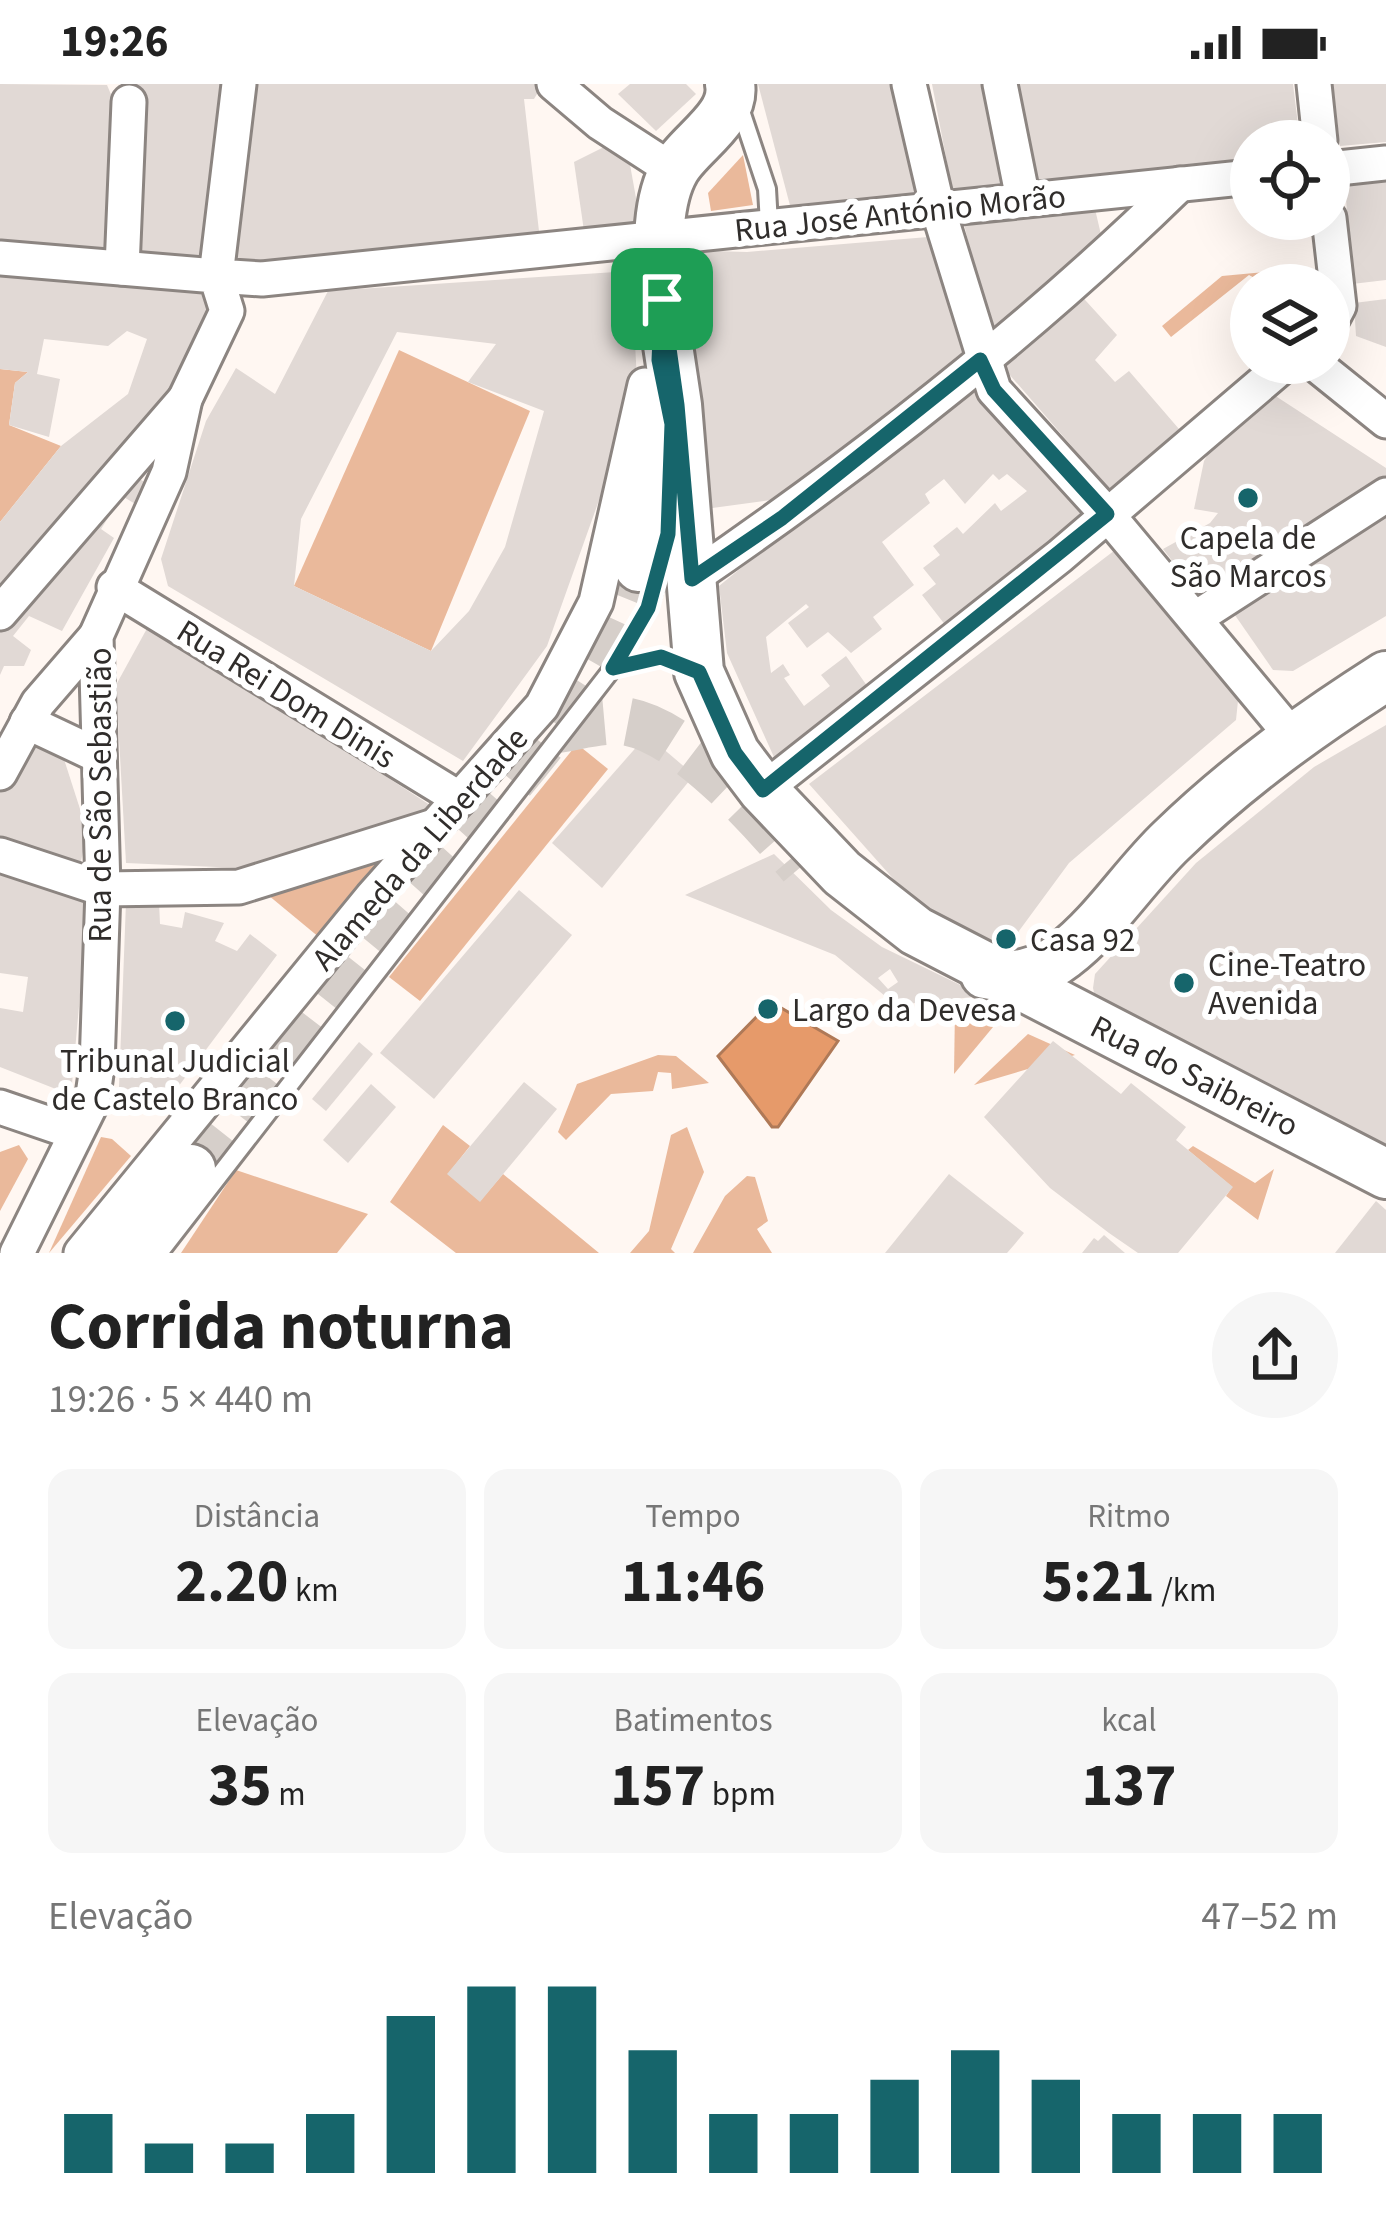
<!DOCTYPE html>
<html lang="pt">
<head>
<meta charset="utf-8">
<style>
	:root { --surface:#fff; --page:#f6f6f6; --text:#222; --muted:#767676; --accent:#16656b }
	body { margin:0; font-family:"Source Sans 3",sans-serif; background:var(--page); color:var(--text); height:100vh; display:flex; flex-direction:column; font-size:45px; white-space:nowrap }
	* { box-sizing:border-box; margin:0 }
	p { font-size:39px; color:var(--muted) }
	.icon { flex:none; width:66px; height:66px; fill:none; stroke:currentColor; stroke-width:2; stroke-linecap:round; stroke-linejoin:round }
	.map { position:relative; height:1169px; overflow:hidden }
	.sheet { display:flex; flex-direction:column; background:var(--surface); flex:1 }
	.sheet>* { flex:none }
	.fabs { position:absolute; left:1230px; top:36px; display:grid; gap:24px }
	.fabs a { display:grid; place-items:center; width:120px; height:120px; border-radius:50%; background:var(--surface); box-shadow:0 12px 48px #0002; font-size:60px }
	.pin { position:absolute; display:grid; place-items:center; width:102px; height:102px; color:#fff; margin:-51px; border-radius:24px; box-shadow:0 6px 18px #0006 }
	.round { display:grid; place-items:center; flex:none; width:126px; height:126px; border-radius:63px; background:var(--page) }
	.overview { display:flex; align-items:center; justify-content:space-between; height:204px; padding:0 48px }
	h1 { font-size:66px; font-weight:700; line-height:90px }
	.stats { display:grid; grid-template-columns:repeat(3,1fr); gap:18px; height:204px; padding:12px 48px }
	.stats div { display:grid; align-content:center; border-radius:24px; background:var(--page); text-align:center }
	.stats b { font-size:60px; font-weight:700 }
	.stats small { font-size:33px; font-weight:400 }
	.stats p { font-size:33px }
	.chart { height:336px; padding:24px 48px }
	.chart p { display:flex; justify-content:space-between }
	.chart svg { width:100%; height:216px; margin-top:12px; stroke:var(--accent); stroke-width:6 }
	.status { display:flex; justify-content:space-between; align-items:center; height:84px; padding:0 60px; background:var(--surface); direction:ltr }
	.status svg { height:33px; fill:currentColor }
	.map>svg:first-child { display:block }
	.green { fill:#eab99b }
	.water { fill:#e69a6a; stroke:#af7957; stroke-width:3 }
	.building { fill:#e1d9d5; fill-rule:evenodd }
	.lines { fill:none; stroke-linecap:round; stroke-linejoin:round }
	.secondary-tunnel { stroke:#d6cfca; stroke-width:48; stroke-dasharray:48 24; stroke-linecap:butt }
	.lane-casing { stroke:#8c8581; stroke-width:22 }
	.street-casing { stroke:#8c8581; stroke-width:39 }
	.secondary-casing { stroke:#8c8581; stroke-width:54 }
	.lane { stroke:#fff; stroke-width:16 }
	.street { stroke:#fff; stroke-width:33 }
	.secondary { stroke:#fff; stroke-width:48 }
	.route-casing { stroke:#fff; stroke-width:24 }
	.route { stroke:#16656b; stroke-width:15 }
	.poi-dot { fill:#16656b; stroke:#fff; stroke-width:4.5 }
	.labels { text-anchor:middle; stroke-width:12; stroke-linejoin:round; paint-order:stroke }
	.street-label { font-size:33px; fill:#302d2b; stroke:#fff }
	.poi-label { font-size:33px; fill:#302d2b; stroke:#fff; text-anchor:start }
</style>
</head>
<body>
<div class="status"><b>19:26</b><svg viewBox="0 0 49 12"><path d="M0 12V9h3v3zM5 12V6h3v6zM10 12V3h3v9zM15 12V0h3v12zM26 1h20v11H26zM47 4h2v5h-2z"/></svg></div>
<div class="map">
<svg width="1386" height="1169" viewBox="0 0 1386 1169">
	<rect width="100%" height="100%" fill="#fff7f2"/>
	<g class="green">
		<path d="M743,71L753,121L711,127L708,109Z"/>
		<path d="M1265,188L1267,201L1249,191L1171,253L1162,242L1222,192Z"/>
		<path d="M399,266L530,327L431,567L294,502Z"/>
		<path d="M0,285L28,288L15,299L9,341L61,362L0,438Z"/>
		<path d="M577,660L608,685L420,917L389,893Z"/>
		<path d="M407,758L320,854L262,806Z"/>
		<path d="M955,924L1003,931L954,990Z"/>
		<path d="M1028,950L1075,971L974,1001Z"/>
		<path d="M658,971L676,972L709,999L672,1005L671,989L658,988L653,1007L611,1010L566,1056L558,1048L577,1000Z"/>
		<path d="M443,1041L470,1062L448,1090L480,1117L503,1090L599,1169H456L390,1118Z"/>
		<path d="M687,1043L704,1088L671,1165L675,1169H630L649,1147L671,1051Z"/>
		<path d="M101,1053L112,1055L131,1072L49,1169Z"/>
		<path d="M19,1061L28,1075L0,1127V1068Z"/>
		<path d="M1193,1062L1255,1099L1274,1085L1258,1136L1226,1112L1232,1103L1188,1066Z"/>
		<path d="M236,1086L368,1130L337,1169H181Z"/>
		<path d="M747,1092L755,1093L768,1137L757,1145L772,1169H693L725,1112Z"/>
	</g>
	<path class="water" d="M771,918L838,957L778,1043H772L718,972Z"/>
	<g class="building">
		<path d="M0,0L107,1L123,39L117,171L0,161Z"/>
		<path d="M126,0H223L202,182L128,179Z"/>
		<path d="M252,0H543L534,15H524L540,156L295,183L233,180Z"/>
		<path d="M630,0H686L696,10L656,47L618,10Z"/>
		<path d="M758,0H892L917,116L792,129Z"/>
		<path d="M932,0H984L1006,103L953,110Z"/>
		<path d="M1017,0H1293L1300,57H1251V78L1036,99Z"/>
		<path d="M1333,0H1386V58L1340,62Z"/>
		<path d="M614,58L629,75L641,142L584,147L574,78Z"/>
		<path d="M1386,95V196L1352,200L1345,99Z"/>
		<path d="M1095,125L1102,155L990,247L963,136Z"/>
		<path d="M928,153L964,271L778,415L705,425L681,221V166L747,168Z"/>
		<path d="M0,185L213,202L200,256L174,304L117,381L146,399L137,421L122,412L101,445L114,454L62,547L29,532L13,552L31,566L24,582H4L0,591V438L61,362L128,310L147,255L127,247L108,262L44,255L37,290L60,295L49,353L9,341L15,299L28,288L0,285Z"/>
		<path d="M631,187L637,296L608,391L547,562L463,677L168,502L161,475L206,337L236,284L275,310L328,207ZM397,248L496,260L468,298L544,327L505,463L469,527L431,567L294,502L301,435Z"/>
		<path d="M1076,206L1117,251L1095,276L1115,298L1129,287L1179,345L1109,405L1002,282L1004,272Z"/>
		<path d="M1386,215V263L1356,252L1354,219Z"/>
		<path d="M971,296L1085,430L946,542L922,511L936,500L923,484L940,471L933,462L957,443L963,450L995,419L1001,427L1027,407L1007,390L999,396L993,390L965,420L944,395L925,410L930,419L882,458L914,501L873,533L882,545L851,569L828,548L807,564L788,539L809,523L806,520L766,553L771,589L783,580L790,591L784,594L804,622L830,602L821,591L846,572L870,606L778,682L727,569L719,502Z"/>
		<path d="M1274,311L1386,384V402L1201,514L1163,465L1210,439L1218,429L1194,425L1204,377L1220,350Z"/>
		<path d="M1386,420V532L1293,587L1273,586L1230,524Z"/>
		<path d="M1119,463L1239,607L1236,636L1069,779L1008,862L985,856L921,826L809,700Z"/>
		<path d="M150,539L433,723L259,785L126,779L116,601Z"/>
		<path d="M1386,641V1063L1096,917L1093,904L1095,890L1196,779L1314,683Z"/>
		<path d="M647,651L694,691L602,804L552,759Z"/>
		<path d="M27,655L62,669L81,728L85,758L80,782L0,756V709Z"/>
		<path d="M774,770L831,826L882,863L983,912L896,921L835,871L685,811ZM890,885L898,898L888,905L878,894Z"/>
		<path d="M0,784L89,811L71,1011L0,983V924L23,928L28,893L0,889Z"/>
		<path d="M519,806L572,851L434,1015L380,969Z"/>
		<path d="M126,818H159L160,840L182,844L185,828L224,839L215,857L237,867L250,850L277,871L163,1023L119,1003Z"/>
		<path d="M1053,957L1121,1010L1131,999L1186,1043L1176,1056L1233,1103L1178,1169H1138L1109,1149L1050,1104L984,1033Z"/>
		<path d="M359,958L373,970L326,1027L312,1015Z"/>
		<path d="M524,998L557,1025L480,1118L447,1090Z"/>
		<path d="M371,1000L396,1023L348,1079L323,1056Z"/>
		<path d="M949,1090L1024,1149L1014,1161L1007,1169H885Z"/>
		<path d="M1376,1117L1386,1126V1169H1335Z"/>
		<path d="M1104,1151L1125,1169H1082L1094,1154L1098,1157Z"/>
	</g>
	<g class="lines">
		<g class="secondary-tunnel">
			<path d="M557,645C578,642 601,635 622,637C682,643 765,738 802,782"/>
			<path d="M191,1085C257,1004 318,919 385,839C483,724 590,631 639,483"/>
		</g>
		<defs>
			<g id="lane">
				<path d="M739,21L767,105L769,140"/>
				<path d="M614,583L661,573L692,583"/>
				<path d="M159,1169L613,584L648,524L662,479"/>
			</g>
			<g id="street">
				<path d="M239,0L216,192L262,195L1251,93"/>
				<path d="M554,0L600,39L674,87"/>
				<path d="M909,0L938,125L994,306L1107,430L1292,652"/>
				<path d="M1000,0L1023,115"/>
				<path d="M1314,0L1320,57"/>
				<path d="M1329,85L1386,79"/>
				<path d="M1329,134L1339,222L1329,241"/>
				<path d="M0,174L216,192L227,227L185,315L169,388L96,552L103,805L97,983L92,1018L17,1169"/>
				<path d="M122,184L129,18"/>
				<path d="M1314,279L1386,337"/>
				<path d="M691,495C863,377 1031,246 1180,100"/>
				<path d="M114,503L460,715"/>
				<path d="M0,529L185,315"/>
				<path d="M1196,534L1386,411"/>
				<path d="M27,638L99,672"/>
				<path d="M0,689L38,619L96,552"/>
				<path d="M763,706L1060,472L1286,279"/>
				<path d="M0,771L103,805L239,803L434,742"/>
				<path d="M0,1023L76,1049"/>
				<path d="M81,1169L372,813L542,622L596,518L645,301"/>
			</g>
			<g id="secondary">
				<path d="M661,215L677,321L699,588L735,669L763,706L842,789L916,847L1386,1090"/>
				<path d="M660,246C662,198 650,128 675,85C690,59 736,34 730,0"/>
				<path d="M639,483L656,345"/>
				<path d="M985,890C1010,896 1043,888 1064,871C1104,841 1135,791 1172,756C1238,692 1309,641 1386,592"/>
				<path d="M125,1169L191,1085"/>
			</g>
		</defs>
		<use href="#lane" class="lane-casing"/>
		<use href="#street" class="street-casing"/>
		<use href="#secondary" class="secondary-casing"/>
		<use href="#lane" class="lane"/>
		<use href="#street" class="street"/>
		<use href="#secondary" class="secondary"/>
	</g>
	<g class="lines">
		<defs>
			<path id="route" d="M662,215L677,321L692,495L782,434L980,276L994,306L1107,430L763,706L735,669L699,588L661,573L613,584L648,524L668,450L672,340L659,276Z"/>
		</defs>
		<use href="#route" class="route-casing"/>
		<use href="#route" class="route"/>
	</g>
	<g class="poi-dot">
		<circle cx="1248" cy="414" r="12"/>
		<circle cx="1006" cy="855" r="12"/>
		<circle cx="1184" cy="899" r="12"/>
		<circle cx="768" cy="925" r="12"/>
		<circle cx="175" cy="937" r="12"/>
	</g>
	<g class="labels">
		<g class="street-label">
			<text transform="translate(900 128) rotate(-6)" y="12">Rua José António Morão</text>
			<text transform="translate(287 609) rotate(32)" y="12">Rua Rei Dom Dinis</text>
			<text transform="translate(99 711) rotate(-90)" y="12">Rua de São Sebastião</text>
			<text transform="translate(419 764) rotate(-49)" y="12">Alameda da Liberdade</text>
			<text transform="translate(1195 991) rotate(27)" y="12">Rua do Saibreiro</text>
		</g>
		<g class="poi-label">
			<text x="1248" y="465" text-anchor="middle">Capela de<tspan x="1248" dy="38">São Marcos</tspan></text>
			<text x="1030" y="867">Casa 92</text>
			<text x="1208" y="892">Cine-Teatro<tspan x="1208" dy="38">Avenida</tspan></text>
			<text x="792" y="937">Largo da Devesa</text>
			<text x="175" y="988" text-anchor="middle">Tribunal Judicial<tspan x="175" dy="38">de Castelo Branco</tspan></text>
		</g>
	</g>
</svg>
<div class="fabs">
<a><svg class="icon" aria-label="locate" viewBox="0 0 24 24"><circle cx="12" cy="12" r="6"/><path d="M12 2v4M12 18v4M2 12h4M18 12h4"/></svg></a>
<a><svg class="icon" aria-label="layers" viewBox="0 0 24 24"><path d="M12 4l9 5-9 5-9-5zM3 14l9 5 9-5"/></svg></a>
</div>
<div class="pin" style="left:662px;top:215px;background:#1e9e55"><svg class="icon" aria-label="arrive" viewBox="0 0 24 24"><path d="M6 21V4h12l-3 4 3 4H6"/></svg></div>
</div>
<section class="sheet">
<div class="overview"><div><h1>Corrida noturna</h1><p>19:26 · 5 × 440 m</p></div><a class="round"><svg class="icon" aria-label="share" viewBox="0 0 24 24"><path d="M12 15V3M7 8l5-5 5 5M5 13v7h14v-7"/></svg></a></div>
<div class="stats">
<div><p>Distância</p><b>2.20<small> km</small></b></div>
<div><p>Tempo</p><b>11:46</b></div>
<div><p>Ritmo</p><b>5:21<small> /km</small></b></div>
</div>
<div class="stats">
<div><p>Elevação</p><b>35<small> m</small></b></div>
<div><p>Batimentos</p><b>157<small> bpm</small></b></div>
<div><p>kcal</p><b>137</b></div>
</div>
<div class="chart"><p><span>Elevação</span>47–52 m</p>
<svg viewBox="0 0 160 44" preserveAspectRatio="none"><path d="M5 44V32M15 44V38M25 44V38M35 44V32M45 44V12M55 44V6M65 44V6M75 44V19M85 44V32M95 44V32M105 44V25M115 44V19M125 44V25M135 44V32M145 44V32M155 44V32"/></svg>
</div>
</section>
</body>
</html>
